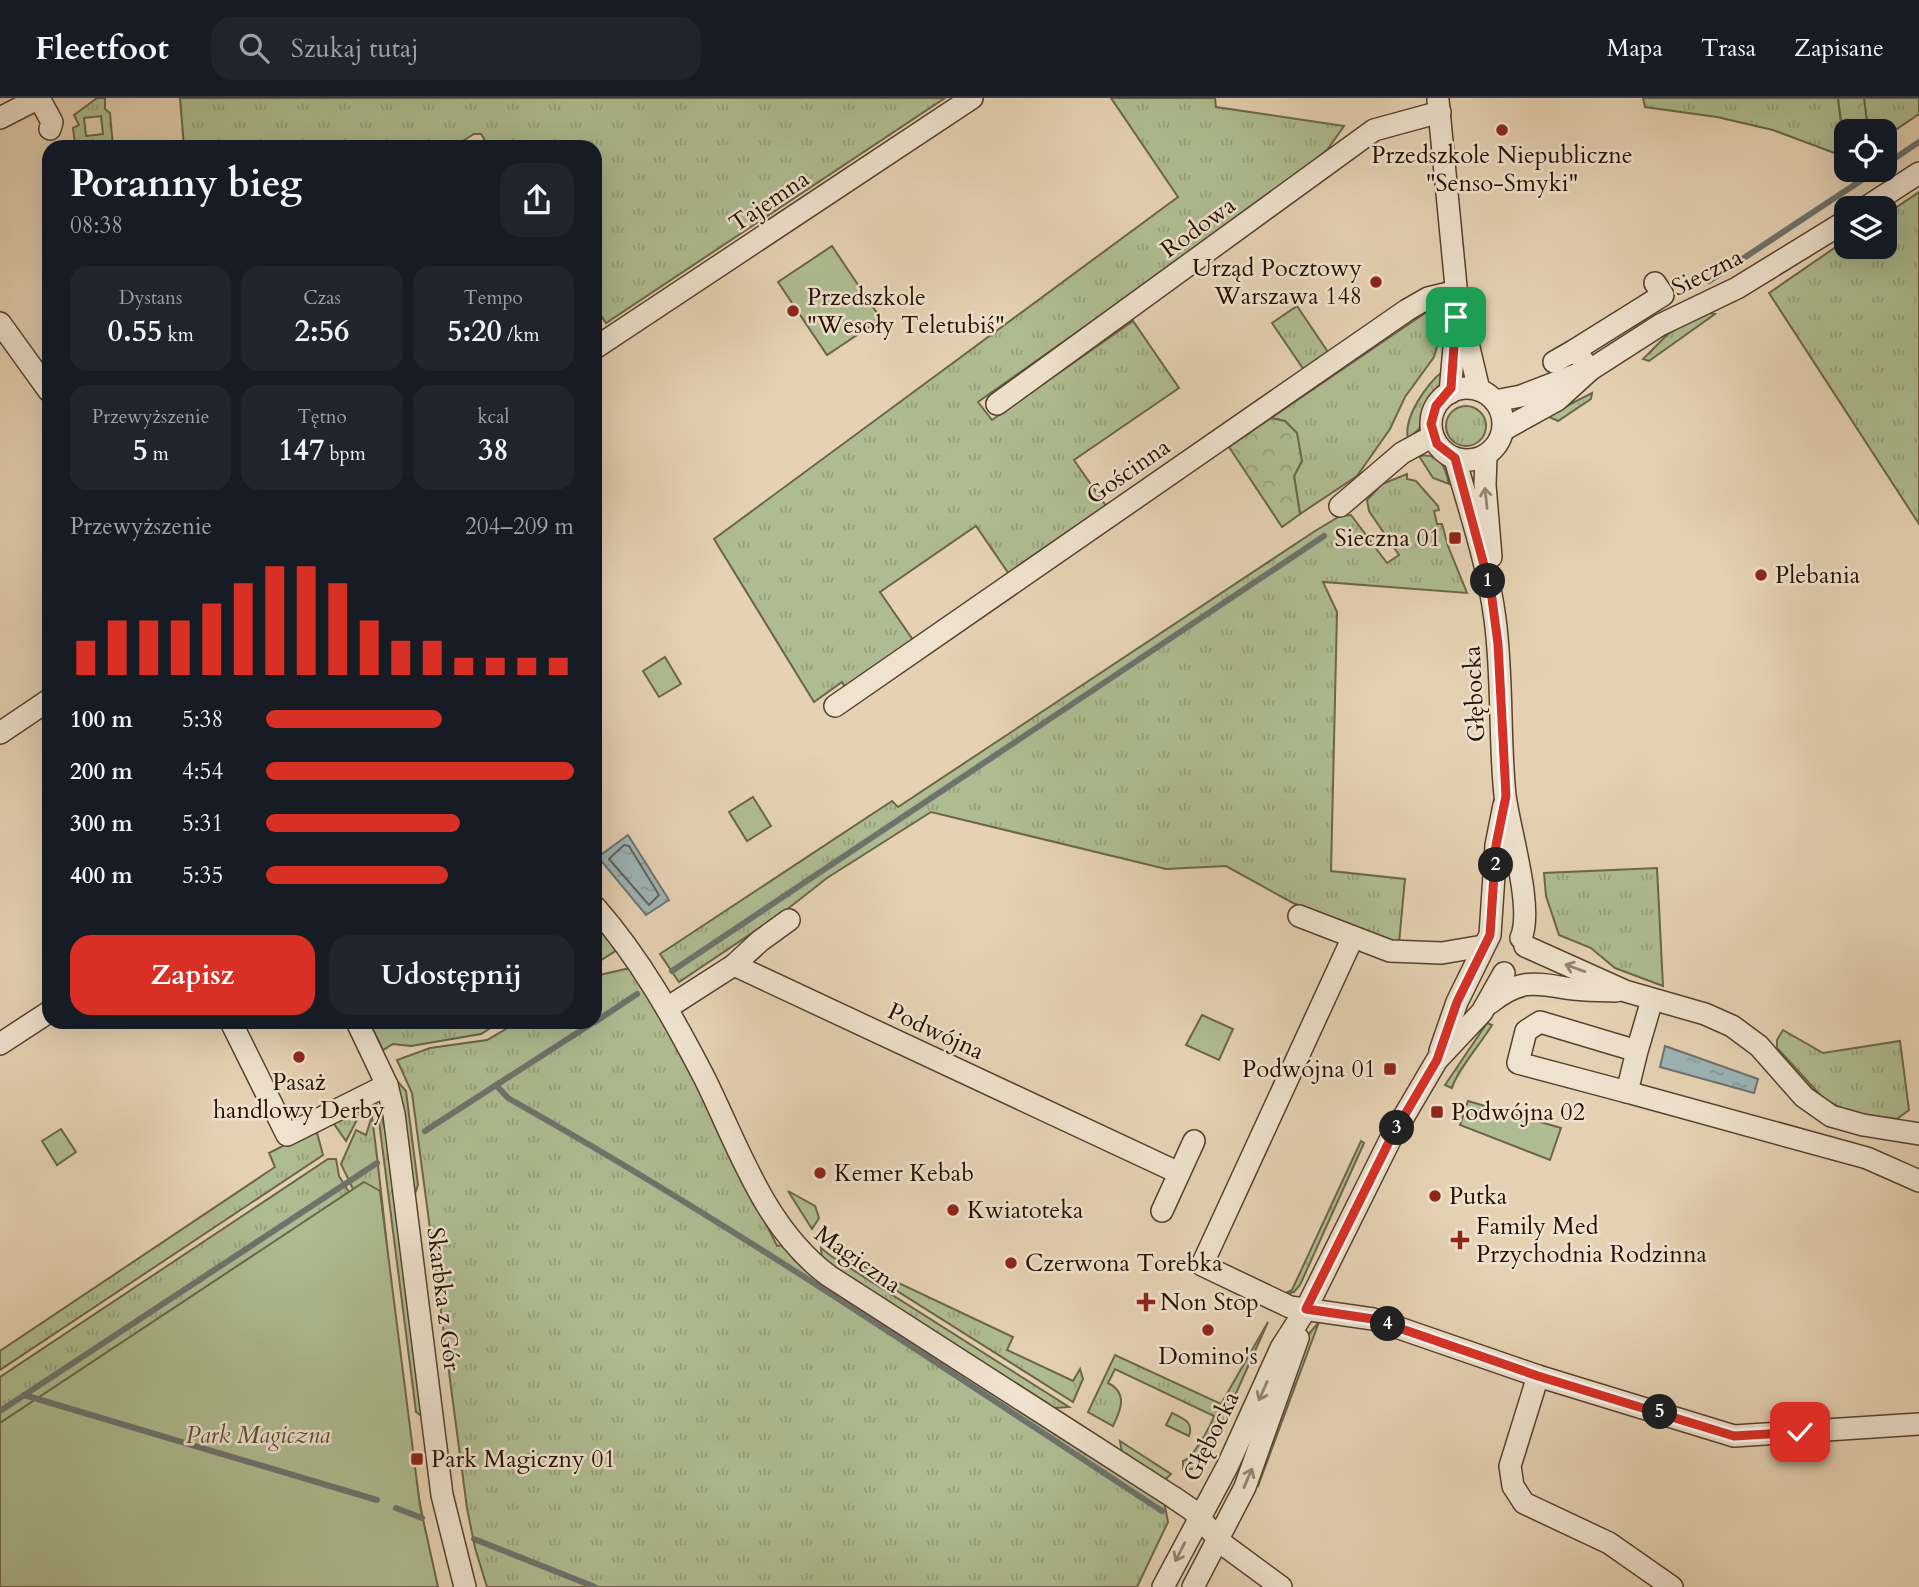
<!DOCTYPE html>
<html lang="pl">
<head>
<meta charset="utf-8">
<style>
	:root { --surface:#171b24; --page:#20242c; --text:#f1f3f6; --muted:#9ea1a6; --line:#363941; --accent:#d93025 }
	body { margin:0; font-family:Cardo,serif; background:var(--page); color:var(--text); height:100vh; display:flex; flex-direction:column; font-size:26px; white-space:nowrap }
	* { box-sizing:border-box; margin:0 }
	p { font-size:23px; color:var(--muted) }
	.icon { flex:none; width:38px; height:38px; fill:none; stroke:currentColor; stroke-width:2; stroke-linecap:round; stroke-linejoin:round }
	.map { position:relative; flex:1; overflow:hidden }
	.side { position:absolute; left:42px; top:42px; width:560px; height:889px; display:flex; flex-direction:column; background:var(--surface); border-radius:21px; box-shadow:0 7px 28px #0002 }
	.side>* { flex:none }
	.buttons { position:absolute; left:1834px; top:21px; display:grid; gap:14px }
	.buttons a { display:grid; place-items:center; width:63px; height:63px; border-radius:14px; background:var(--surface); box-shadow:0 7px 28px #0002; font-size:35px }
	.pin { position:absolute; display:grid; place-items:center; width:60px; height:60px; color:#fff; margin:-30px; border-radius:14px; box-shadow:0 4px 10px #0006 }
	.km { position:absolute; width:35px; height:35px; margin:-18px; border-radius:50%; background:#222; color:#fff; font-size:19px; line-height:35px; text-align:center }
	.round { display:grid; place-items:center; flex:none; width:74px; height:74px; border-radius:21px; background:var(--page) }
	.headline { display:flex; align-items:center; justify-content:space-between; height:119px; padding:0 28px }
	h1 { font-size:38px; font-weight:700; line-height:52px }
	.figures { display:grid; grid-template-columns:repeat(3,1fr); gap:10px; height:119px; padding:7px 28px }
	.figures div { display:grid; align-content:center; border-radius:18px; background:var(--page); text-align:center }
	.figures b { font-size:30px; font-weight:700 }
	.figures small { font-size:19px; font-weight:400 }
	.figures p { font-size:19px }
	.chart { height:196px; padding:14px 28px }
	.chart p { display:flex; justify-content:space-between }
	.chart svg { width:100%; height:126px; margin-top:7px; stroke:var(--accent); stroke-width:6 }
	.primary-button { display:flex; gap:14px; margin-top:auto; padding:14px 28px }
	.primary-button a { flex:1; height:80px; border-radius:21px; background:var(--accent); color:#fff; font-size:28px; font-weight:700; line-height:80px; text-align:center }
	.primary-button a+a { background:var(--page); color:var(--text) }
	ul { padding:0 28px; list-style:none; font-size:23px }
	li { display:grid; grid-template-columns:112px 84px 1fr; align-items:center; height:52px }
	li i { height:18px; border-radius:9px; background:var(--accent) }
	header { display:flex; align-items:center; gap:42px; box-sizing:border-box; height:98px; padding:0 35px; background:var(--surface); border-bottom:2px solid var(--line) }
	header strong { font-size:33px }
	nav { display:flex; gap:38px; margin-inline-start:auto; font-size:24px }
	.search { width:490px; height:63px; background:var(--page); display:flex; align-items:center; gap:18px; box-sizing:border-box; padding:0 24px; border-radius:21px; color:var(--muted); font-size:26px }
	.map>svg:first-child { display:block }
	.grass { fill:url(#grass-tufts); stroke:#6b6648; stroke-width:2; fill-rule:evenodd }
	.forest { fill:url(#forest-crowns); stroke:#6b6648; stroke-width:2 }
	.park { fill:#aebd91; stroke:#6b6648; stroke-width:2 }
	.water { fill:url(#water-ripples); stroke:#6e736e; stroke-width:2 }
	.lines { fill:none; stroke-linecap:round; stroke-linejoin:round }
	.shore { stroke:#62625c; stroke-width:2 }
	.stream { stroke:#6e736e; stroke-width:6 }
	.minor-casing { stroke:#58402d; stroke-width:24 }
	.minor { stroke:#efe2ce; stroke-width:21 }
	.oneway { stroke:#958471 }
	.route-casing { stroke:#fff; stroke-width:14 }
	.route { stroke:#d93025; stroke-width:9 }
	.poi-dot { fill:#8f2418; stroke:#efe2ce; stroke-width:2.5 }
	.labels { text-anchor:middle; stroke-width:5; stroke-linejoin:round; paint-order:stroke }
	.poi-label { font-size:24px; fill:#281000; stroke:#efe2ce; text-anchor:start }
	.street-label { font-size:24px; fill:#281000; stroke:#efe2ce }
	.park-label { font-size:24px; font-style:italic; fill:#574d33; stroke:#efe2ce }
</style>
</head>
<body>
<header>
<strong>Fleetfoot</strong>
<div class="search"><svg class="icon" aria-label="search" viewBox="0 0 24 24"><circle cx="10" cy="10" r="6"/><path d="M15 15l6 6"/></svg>Szukaj tutaj</div>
<nav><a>Mapa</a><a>Trasa</a><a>Zapisane</a></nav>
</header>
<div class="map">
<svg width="1919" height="1489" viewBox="0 0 1919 1489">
	<defs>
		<pattern id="grass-tufts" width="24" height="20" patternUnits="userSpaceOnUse" patternTransform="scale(1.75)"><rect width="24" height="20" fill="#aebd91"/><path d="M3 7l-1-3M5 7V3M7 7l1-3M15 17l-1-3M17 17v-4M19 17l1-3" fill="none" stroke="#96a17b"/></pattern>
		<pattern id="forest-crowns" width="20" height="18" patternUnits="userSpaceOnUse" patternTransform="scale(1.75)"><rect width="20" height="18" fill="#aebd91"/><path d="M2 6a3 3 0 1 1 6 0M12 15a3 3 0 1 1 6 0" fill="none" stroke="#96a17b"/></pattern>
		<pattern id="water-ripples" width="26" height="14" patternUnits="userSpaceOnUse" patternTransform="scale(1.75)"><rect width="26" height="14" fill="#9cb5b8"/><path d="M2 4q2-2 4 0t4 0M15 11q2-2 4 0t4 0" fill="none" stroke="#869b9c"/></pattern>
	</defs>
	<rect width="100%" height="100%" fill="#e6d2b3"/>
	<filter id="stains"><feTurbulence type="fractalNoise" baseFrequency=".00286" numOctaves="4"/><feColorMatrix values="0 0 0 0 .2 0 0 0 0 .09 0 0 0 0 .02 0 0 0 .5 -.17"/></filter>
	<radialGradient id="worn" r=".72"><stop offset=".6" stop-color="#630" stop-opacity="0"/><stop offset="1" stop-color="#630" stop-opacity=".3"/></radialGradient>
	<g class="grass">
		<path d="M97,0H105V11L110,15L113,49H99L98,44L75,46L73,30L79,27L74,17ZM101,18L103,36L86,38L84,20Z"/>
		<path d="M180,0H945L606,225L595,209V49H489L481,36H474L453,49H184Z"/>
		<path d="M1111,0H1215L1216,9L1344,28L1327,52L1276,94L978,304L992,322L1133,223L1179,290L1074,362L1106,408L1009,476L976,428L880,494L913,542L845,589L842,584L814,604L714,441L1178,99Z"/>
		<path d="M1643,0H1838L1845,59L1773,32L1717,19L1645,9Z"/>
		<path d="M1864,0H1919V16L1885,39V33H1868Z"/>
		<path d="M1919,94V426L1769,195L1846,142V149H1885V117Z"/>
		<path d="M1297,208L1328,254L1304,272L1272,225Z"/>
		<path d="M1431,211H1438V245L1434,259L1405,299L1390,331L1357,378L1300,416L1294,378L1302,363L1285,323L1271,320Z"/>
		<path d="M1705,214L1715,216L1649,263L1643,261L1668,236Z"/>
		<path d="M1443,273L1441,290L1427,309L1419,331L1408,341C1403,319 1427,286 1443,273Z"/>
		<path d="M1592,295L1591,301L1558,323L1547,318Z"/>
		<circle cx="1466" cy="328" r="20"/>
		<path d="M1419,358C1440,355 1445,367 1449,386L1433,380Z"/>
		<path d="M1407,376V381L1416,383L1438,408L1439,412L1434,413L1437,426H1442L1448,448L1467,495L1323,484L1337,514L1331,773L1405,781L1399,845L1293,805L1226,768L1166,771L931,714L827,780L785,813L679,884L660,856L892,703L898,709L1315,433L1340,418L1351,417L1387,465L1399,457L1369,413L1367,402L1382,386Z"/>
		<path d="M1657,770L1663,888L1615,870L1591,850L1559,837L1546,798L1544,775Z"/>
		<path d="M595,826L617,852L595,866Z"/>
		<path d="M630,870L683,956L777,1148L783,1147L1164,1403L1168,1424L1137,1489H487L475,1450L467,1410L412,995L397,962L430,950L487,942L518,924H595V878Z"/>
		<path d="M369,924H500L481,936L411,948L393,946L383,952Z"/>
		<path d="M1487,925L1492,927C1482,944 1456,974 1452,990L1445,987Z"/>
		<path d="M1783,932L1823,955L1900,943L1909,1012L1897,1021L1848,1014L1823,1000L1777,950V942Z"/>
		<path d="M397,983L406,993L418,1087L414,1099L405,1024Z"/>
		<path d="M365,1006L346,1043L332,1023Z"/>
		<path d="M377,1007C392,1023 418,1277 423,1319L416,1314Z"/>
		<path d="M370,1016L372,1019C392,1168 399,1325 434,1473L430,1474L360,1091H353L341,1066L356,1032L366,1037L371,1021L365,1018Z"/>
		<path d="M316,1031L323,1057L0,1272V1253L275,1069L269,1055Z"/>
		<path d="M1361,1043L1364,1045L1300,1187L1294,1194L1282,1197L1292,1192Z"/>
		<path d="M328,1061H336L339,1078L349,1094L345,1097L0,1337V1279Z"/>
		<path d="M788,1093L815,1108L819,1120L812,1131Z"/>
		<path d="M828,1143L850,1162L1013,1239L1007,1252L1073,1283L1080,1271L1083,1281L1073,1304L840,1157L824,1144Z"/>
		<path d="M821,1150L831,1158L1069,1309L1054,1310L828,1167L822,1160Z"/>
		<path d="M1268,1224L1202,1371H1183V1363C1193,1360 1209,1331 1214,1318L1115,1271L1108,1285C1128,1295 1121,1312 1113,1328L1088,1314L1115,1257L1221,1306Z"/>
		<path d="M1319,1224L1258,1388L1254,1386L1307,1238Z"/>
		<path d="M1172,1315C1183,1320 1194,1324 1189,1338L1166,1327Z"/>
		<path d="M1120,1343L1171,1376L1164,1383L1122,1356Z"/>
	</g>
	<g class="forest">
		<path d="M1838,0H1864L1868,33H1846V60Z"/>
		<path d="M1271,320L1285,323L1297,335L1302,363L1294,378L1300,416L1282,429L1229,349Z"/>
	</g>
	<g class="park">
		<path d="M832,148L881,221L827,257L778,184Z"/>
		<path d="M665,559L681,586L659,599L643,573Z"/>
		<path d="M753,699L771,728L747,743L729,714Z"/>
		<path d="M1202,917L1233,931L1219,962L1186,947Z"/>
		<path d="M1468,1003L1561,1030L1550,1062L1460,1027Z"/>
		<path d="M61,1031L76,1054L57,1067L42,1043Z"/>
		<path d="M364,1084L380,1093L420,1408L438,1489H0V1325Z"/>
	</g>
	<g class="water">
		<path d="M628,737L669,802L646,817L598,759Z"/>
		<path d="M1665,948L1758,981L1754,995L1660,969Z"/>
	</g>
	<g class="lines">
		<path class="shore" d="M624,747L629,748L659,797L649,807L609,761Z"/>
		<g class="stream">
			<path d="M1885,67L1919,44"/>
			<path d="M1709,183L1877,72"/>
			<path d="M672,873L1324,438"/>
			<path d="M595,924L637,896"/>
			<path d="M496,987L508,1000C733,1126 946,1272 1162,1413"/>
			<path d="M425,1033L594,924"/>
			<path d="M24,1297L377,1402"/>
			<path d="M0,1313L377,1065"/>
			<path d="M396,1410L422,1420"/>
			<path d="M474,1441L595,1489"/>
		</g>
		<defs>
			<g id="minor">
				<path d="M39,0L52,24L50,31"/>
				<path d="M1438,2L1457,199L1479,292"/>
				<path d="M0,20L39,0"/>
				<path d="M1865,110L1919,75"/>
				<path d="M0,225L49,293"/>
				<path d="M595,250L972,0"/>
				<path d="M1554,264L1575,252"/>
				<path d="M1590,272L1575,252L1663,197L1655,185"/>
				<circle cx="1467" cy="326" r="36"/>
				<path d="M1450,295L1457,215"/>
				<path d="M1495,303L1521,298L1578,276"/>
				<path d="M997,306L1374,32L1440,14"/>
				<path d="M1503,332L1557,302L1590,272L1660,227L1737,190L1846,123"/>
				<path d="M1486,357L1485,387L1491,459"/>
				<path d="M1455,361C1470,414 1488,467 1495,521C1503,580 1499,639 1505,697C1509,731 1534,810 1521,840"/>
				<path d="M1340,408L1402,355L1433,338"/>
				<path d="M835,608L1407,212L1428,200L1457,193"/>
				<path d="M0,635L49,602"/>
				<path d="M595,809C640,860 674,921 705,981C739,1050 765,1131 829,1178L1173,1399L1192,1412L1224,1447L1281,1489"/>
				<path d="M1299,818L1390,853L1442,855L1483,848"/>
				<path d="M1353,839L1202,1167L1290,1209L1373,1221L1538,1278L1734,1338L1919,1326"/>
				<path d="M1525,848L1625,893L1705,916L1732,928L1759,948L1804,999L1831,1018L1863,1027L1919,1036"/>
				<path d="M734,867L1179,1075"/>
				<path d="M1490,905C1521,880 1535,885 1572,891C1586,893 1601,892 1616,893"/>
				<path d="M667,910L734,867L760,843L789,822"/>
				<path d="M231,924L287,1037L387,987"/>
				<path d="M357,924L387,987L394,1016L442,1397L465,1489"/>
				<path d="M0,946L49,914"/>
				<path d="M1440,953L1457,904L1490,837L1496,747L1504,707"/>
				<path d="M1637,953L1627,994L1518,965L1526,933L1540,924L1637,953L1652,902"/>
				<path d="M1627,994L1867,1060L1919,1083"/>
				<path d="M1162,1113L1194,1043"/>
				<path d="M1538,1278L1510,1368L1513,1388L1524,1405L1609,1445L1672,1489"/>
				<path d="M1163,1489L1228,1367L1281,1250L1306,1211L1390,1042L1437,962L1482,914L1504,875"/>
				<path d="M1193,1489L1245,1389L1298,1240"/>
			</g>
		</defs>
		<use href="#minor" class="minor-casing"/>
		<use href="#minor" class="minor"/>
	</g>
	<defs><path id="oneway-shaft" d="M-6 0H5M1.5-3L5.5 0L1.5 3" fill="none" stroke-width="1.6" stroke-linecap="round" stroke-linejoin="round" transform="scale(1.75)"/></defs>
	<g class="oneway">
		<use href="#oneway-shaft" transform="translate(1486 400) rotate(-96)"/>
		<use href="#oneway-shaft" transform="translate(1575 870) rotate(-160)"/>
		<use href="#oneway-shaft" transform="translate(1263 1293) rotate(114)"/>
		<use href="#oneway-shaft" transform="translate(1248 1380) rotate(-67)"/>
		<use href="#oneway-shaft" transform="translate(1180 1454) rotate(117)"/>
	</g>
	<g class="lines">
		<defs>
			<path id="route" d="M1456,219L1451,290L1436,308L1431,326L1437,346L1455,360L1491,493L1498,546L1506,698L1496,747L1490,837L1457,904L1437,962L1390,1042L1306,1211L1373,1221L1538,1278L1734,1338L1800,1334"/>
		</defs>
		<use href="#route" class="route-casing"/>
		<use href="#route" class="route"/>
	</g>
	<g class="poi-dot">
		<circle cx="1502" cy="32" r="7"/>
		<circle cx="1376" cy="184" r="7"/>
		<circle cx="793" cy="213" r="7"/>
		<rect x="1448" y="433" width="14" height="14" rx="3.5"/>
		<circle cx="1761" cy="477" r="7"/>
		<circle cx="299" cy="959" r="7"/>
		<rect x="1383" y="964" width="14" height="14" rx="3.5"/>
		<rect x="1430" y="1007" width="14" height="14" rx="3.5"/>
		<circle cx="820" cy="1075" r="7"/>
		<circle cx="1435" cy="1098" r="7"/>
		<circle cx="953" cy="1112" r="7"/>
		<path d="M1456.5 1131.5h7v7h7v7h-7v7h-7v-7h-7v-7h7z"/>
		<circle cx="1011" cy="1165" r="7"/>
		<path d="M1142.5 1193.5h7v7h7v7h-7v7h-7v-7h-7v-7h7z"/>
		<circle cx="1208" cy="1232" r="7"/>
		<rect x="410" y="1354" width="14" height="14" rx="3.5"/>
	</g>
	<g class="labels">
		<g class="poi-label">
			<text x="1502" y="65" text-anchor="middle">Przedszkole Niepubliczne<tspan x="1502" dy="28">"Senso-Smyki"</tspan></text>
			<text x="1362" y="178" text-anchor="end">Urząd Pocztowy<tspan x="1362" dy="28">Warszawa 148</tspan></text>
			<text x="807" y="207">Przedszkole<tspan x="807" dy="28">"Wesoły Teletubiś"</tspan></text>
			<text x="1441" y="448" text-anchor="end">Sieczna 01</text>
			<text x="1775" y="485">Plebania</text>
			<text x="1376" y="979" text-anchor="end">Podwójna 01</text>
			<text x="299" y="992" text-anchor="middle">Pasaż<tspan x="299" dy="28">handlowy Derby</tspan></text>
			<text x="1451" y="1022">Podwójna 02</text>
			<text x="834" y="1083">Kemer Kebab</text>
			<text x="1449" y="1106">Putka</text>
			<text x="967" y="1120">Kwiatoteka</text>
			<text x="1476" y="1136">Family Med<tspan x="1476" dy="28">Przychodnia Rodzinna</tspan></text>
			<text x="1025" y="1173">Czerwona Torebka</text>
			<text x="1160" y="1212">Non Stop</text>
			<text x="1208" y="1266" text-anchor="middle">Domino's</text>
			<text x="431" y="1369">Park Magiczny 01</text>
		</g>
		<g class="street-label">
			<text transform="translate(769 103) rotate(-34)" y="8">Tajemna</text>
			<text transform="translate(1198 129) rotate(-36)" y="8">Rodowa</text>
			<text transform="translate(1707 174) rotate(-27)" y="8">Sieczna</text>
			<text transform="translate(1128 373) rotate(-35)" y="8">Gościnna</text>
			<text transform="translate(1474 596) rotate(-93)" y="8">Głębocka</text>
			<text transform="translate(936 933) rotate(25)" y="8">Podwójna</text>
			<text transform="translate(858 1161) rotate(35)" y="8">Magiczna</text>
			<text transform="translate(444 1201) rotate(83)" y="8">Skarbka z Gór</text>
			<text transform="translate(1211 1338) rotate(-64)" y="8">Głębocka</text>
		</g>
		<g class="park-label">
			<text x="258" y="1345">Park Magiczna</text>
		</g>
	</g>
	<rect width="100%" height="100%" filter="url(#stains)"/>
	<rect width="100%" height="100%" fill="url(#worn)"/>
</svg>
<div class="buttons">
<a><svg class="icon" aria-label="locate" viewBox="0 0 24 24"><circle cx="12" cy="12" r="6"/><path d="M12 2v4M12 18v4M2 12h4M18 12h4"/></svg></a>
<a><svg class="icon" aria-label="layers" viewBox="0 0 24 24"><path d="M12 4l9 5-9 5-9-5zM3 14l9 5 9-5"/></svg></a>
</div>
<div class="pin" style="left:1456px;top:219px;background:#1e9e55"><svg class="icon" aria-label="arrive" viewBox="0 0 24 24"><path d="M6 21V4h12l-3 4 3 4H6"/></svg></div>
<div class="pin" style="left:1800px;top:1334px;background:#d93025"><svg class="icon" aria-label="check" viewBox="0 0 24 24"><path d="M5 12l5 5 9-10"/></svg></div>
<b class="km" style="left:1488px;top:483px">1</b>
<b class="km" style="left:1496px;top:767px">2</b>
<b class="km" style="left:1397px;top:1030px">3</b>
<b class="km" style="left:1388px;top:1226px">4</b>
<b class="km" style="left:1660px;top:1314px">5</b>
<section class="side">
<div class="headline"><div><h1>Poranny bieg</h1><p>08:38</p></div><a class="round"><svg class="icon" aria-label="share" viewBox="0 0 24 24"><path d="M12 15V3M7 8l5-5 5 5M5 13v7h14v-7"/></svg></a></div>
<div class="figures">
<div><p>Dystans</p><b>0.55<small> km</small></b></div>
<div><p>Czas</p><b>2:56</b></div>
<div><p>Tempo</p><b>5:20<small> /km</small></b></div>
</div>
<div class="figures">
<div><p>Przewyższenie</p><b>5<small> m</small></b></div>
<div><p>Tętno</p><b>147<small> bpm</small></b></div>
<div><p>kcal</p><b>38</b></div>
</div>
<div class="chart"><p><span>Przewyższenie</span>204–209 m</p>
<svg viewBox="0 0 160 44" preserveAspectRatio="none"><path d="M5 44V32M15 44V25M25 44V25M35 44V25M45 44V19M55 44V12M65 44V6M75 44V6M85 44V12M95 44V25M105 44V32M115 44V32M125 44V38M135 44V38M145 44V38M155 44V38"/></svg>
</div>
<ul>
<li><b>100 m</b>5:38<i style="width:57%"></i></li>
<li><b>200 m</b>4:54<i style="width:100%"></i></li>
<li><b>300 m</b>5:31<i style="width:63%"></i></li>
<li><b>400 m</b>5:35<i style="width:59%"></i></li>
</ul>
<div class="primary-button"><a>Zapisz</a><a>Udostępnij</a></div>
</section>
</div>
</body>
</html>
